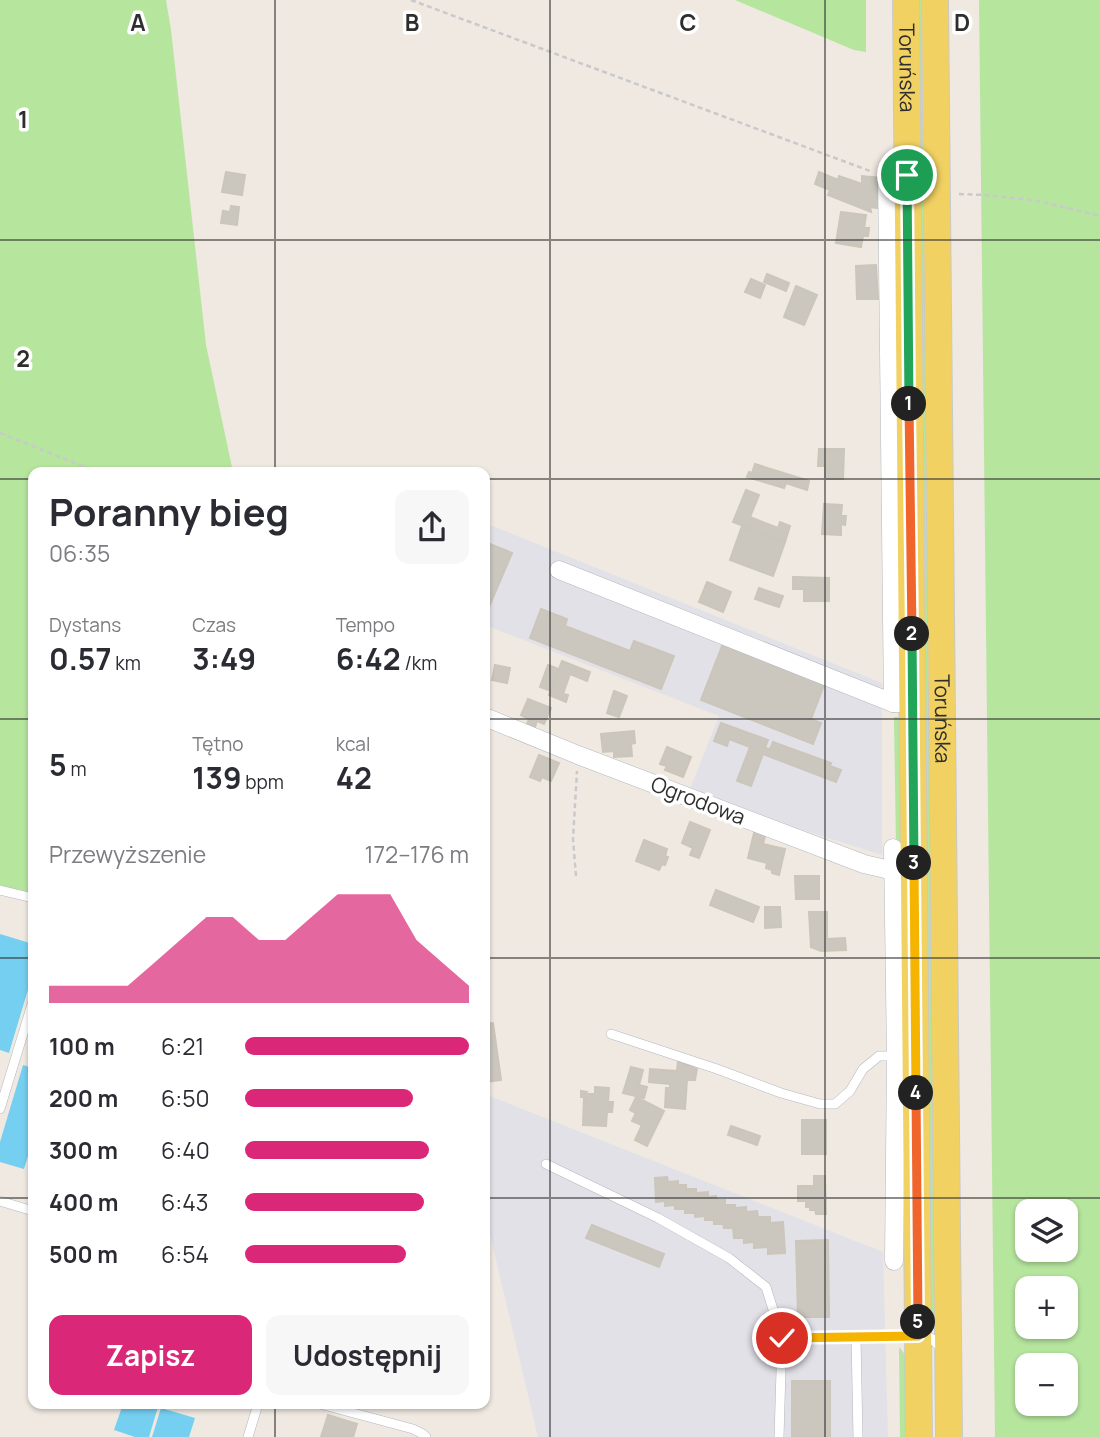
<!DOCTYPE html>
<html lang="pl">
<head>
<meta charset="utf-8">
<style>
	:root { --surface:#fff; --page:#f7f7f7; --text:#2b2b33; --muted:#7c7c81; --accent:#db2777 }
	body { margin:0; font-family:Manrope,sans-serif; background:var(--page); color:var(--text); height:100vh; display:flex; flex-direction:column; font-size:26px; white-space:nowrap }
	* { box-sizing:border-box; margin:0 }
	p { font-size:23px; color:var(--muted) }
	.icon { flex:none; width:38px; height:38px; fill:none; stroke:currentColor; stroke-width:2; stroke-linecap:round; stroke-linejoin:round }
	.map { position:relative; flex:1; overflow:hidden }
	.details { position:absolute; left:28px; top:467px; width:462px; height:942px; display:flex; flex-direction:column; background:var(--surface); border-radius:14px; box-shadow:0 2px 5px #0004 }
	.details>* { flex:none }
	.controls { position:absolute; left:1015px; top:1199px; display:grid; gap:14px }
	.controls a { display:grid; place-items:center; width:63px; height:63px; border-radius:14px; background:var(--surface); box-shadow:0 2px 5px #0004; font-size:35px }
	.pin { position:absolute; display:grid; place-items:center; width:60px; height:60px; color:#fff; margin:-30px; border:4px solid #fff; border-radius:50%; box-shadow:0 2px 7px #0007 }
	.km { position:absolute; width:35px; height:35px; margin:-18px; border-radius:50%; background:#222; color:#fff; font-size:19px; line-height:35px; text-align:center }
	.round { display:grid; place-items:center; flex:none; width:74px; height:74px; border-radius:14px; background:var(--page) }
	.headline { display:flex; align-items:center; justify-content:space-between; height:119px; padding:0 21px }
	h1 { font-size:38px; font-weight:700; line-height:52px }
	.metrics { display:grid; grid-template-columns:repeat(3,1fr); gap:10px; height:119px; padding:7px 21px }
	.metrics div { display:grid; align-content:center }
	.metrics b { font-size:30px; font-weight:700 }
	.metrics small { font-size:19px; font-weight:400 }
	.metrics p { font-size:19px }
	.chart { height:196px; padding:14px 21px }
	.chart p { display:flex; justify-content:space-between }
	.chart svg { width:100%; height:126px; margin-top:7px; fill:var(--accent); opacity:.7 }
	.button { display:flex; gap:14px; margin-top:auto; padding:14px 21px }
	.button a { flex:1; height:80px; border-radius:14px; background:var(--accent); color:#fff; font-size:28px; font-weight:700; line-height:80px; text-align:center }
	.button a+a { background:var(--page); color:var(--text) }
	ul { padding:0 21px; list-style:none; font-size:23px }
	li { display:grid; grid-template-columns:112px 84px 1fr; align-items:center; height:52px }
	li i { height:18px; border-radius:9px; background:var(--accent) }
	.map>svg:first-child { display:block }
	.industrial { fill:#e3e1e8 }
	.green { fill:#b6e59e; fill-rule:evenodd }
	.water { fill:#75cff0 }
	.building { fill:#cbc7bf; stroke:#cbc5ba; stroke-width:2 }
	.lines { fill:none; stroke-linecap:round; stroke-linejoin:round }
	.lane-casing { stroke:#b4b7c1; stroke-width:10 }
	.street-casing { stroke:#b4b7c1; stroke-width:19 }
	.primary-casing { stroke:#c9c9c9; stroke-width:28 }
	.path { stroke:#c9c9c9; stroke-width:2.5; stroke-dasharray:5 3.5; stroke-linecap:butt }
	.lane { stroke:#fff; stroke-width:9 }
	.street { stroke:#fff; stroke-width:18 }
	.primary { stroke:#f2d163; stroke-width:26 }
	.split-1-casing { stroke:#fff; stroke-width:14 }
	.split-2-casing { stroke:#fff; stroke-width:14 }
	.split-3-casing { stroke:#fff; stroke-width:14 }
	.split-4-casing { stroke:#fff; stroke-width:14 }
	.split-5-casing { stroke:#fff; stroke-width:14 }
	.split-6-casing { stroke:#fff; stroke-width:14 }
	.split-1 { stroke:#22a559; stroke-width:9 }
	.split-2 { stroke:#f0652b; stroke-width:9 }
	.split-3 { stroke:#22a559; stroke-width:9 }
	.split-4 { stroke:#f5b400; stroke-width:9 }
	.split-5 { stroke:#f0652b; stroke-width:9 }
	.split-6 { stroke:#f5b400; stroke-width:9 }
	.grid { fill:none; stroke:#2e2e2e; stroke-width:2; stroke-opacity:0.55 }
	.labels { text-anchor:middle; stroke-width:7; stroke-linejoin:round; paint-order:stroke }
	.street-label { font-size:21px; fill:#2e2e2e; stroke:#fff }
	.grid-label { font-size:23px; text-anchor:middle; font-weight:bold; fill:#2e2e2e; stroke:#fff; stroke-width:7; stroke-linejoin:round; paint-order:stroke }
</style>
</head>
<body>
<div class="map">
<svg width="1100" height="1437" viewBox="0 0 1100 1437">
	<rect width="100%" height="100%" fill="#efe9e1"/>
	<g class="industrial">
		<path d="M485,523L882,683V855L688,794L719,716L485,625Z"/>
		<path d="M485,1094L883,1252L888,1437H538L485,1214Z"/>
	</g>
	<g class="green">
		<path d="M0,0H166L171,30L206,345L233,472H33V897L0,885Z"/>
		<path d="M735,0H866V52L854,50Z"/>
		<path d="M916,0H926L939,1334L929,1324Z"/>
		<path d="M979,0H1100V1437H995ZM1027,1211H1066V1250H1027ZM1027,1288H1066V1326H1027ZM1027,1365H1066V1404H1027Z"/>
		<path d="M894,717H898L903,723L905,862L896,848Z"/>
		<path d="M899,1347L908,1358L911,1437H900Z"/>
	</g>
	<g class="water">
		<path d="M0,934L33,944V973L9,1053L0,1050Z"/>
		<path d="M23,1065L33,1068V1140L24,1169L0,1162V1142Z"/>
		<path d="M123,1404H147L158,1407L149,1437H135L114,1430Z"/>
		<path d="M161,1408L195,1418L189,1437H152Z"/>
	</g>
	<g class="building">
		<path d="M226,172L245,175L242,195L222,192Z"/>
		<path d="M819,172L838,180L839,176L862,184V176L882,178V189H878V208L870,207L871,212L828,195L830,190L815,184Z"/>
		<path d="M231,206L239,207L237,225L221,223L223,211L230,212Z"/>
		<path d="M841,212L866,215L864,228H869L868,236H863L861,247L836,243Z"/>
		<path d="M876,265L878,299H857L856,266Z"/>
		<path d="M767,274L789,283L786,291L764,282Z"/>
		<path d="M751,279L765,285L760,298L745,292Z"/>
		<path d="M796,286L817,295L804,325L784,317Z"/>
		<path d="M819,449H844L843,479H825V466H818Z"/>
		<path d="M755,464L809,481L807,490L786,483L784,488L747,477L749,472L752,473Z"/>
		<path d="M746,490L759,495L750,517L778,528L780,522L790,526L785,542L733,522Z"/>
		<path d="M824,504L842,505L841,516H846L845,525L841,524V535L822,534Z"/>
		<path d="M742,526L785,542L773,576L730,560Z"/>
		<path d="M485,542L512,553L485,616Z"/>
		<path d="M793,577L829,578V601H804V589H793Z"/>
		<path d="M707,582L731,592L723,612L699,602Z"/>
		<path d="M759,588L783,596L779,607L755,599Z"/>
		<path d="M541,609L567,619L565,626L630,651L634,641L674,656L661,689L530,638Z"/>
		<path d="M724,641L826,680L811,719L821,723L813,744L701,700Z"/>
		<path d="M562,661L590,672L587,681L570,674L563,694L568,695L566,702L549,695Z"/>
		<path d="M495,665L510,668L507,683L492,680Z"/>
		<path d="M548,665L559,669L551,691L540,687Z"/>
		<path d="M614,691L627,696L619,717L607,713Z"/>
		<path d="M528,699L551,708L544,724L537,721L535,727L527,724L529,719L521,715Z"/>
		<path d="M721,723L768,740L765,748L770,749L773,742L831,763L830,766L841,770L836,782L763,754L751,786L737,781L750,747L729,739L727,746L714,741Z"/>
		<path d="M634,731L635,743L631,744L632,756L614,757V751L603,752L601,734Z"/>
		<path d="M667,747L691,757L683,777L665,770L667,766L660,764Z"/>
		<path d="M539,755L559,763L551,781L542,777L540,781L530,777Z"/>
		<path d="M690,822L710,830L699,858L690,855L693,848L682,843Z"/>
		<path d="M755,829L766,832L763,844L785,849L779,875L772,873V870L766,868L767,863L748,858Z"/>
		<path d="M644,840L667,849L665,856L668,857L665,865L662,864L659,870L636,861Z"/>
		<path d="M795,876H819V899H796Z"/>
		<path d="M716,890L759,907L753,922L710,905Z"/>
		<path d="M765,907H780L781,927L765,928Z"/>
		<path d="M809,912H827V939L845,938L846,950L821,951L811,947Z"/>
		<path d="M493,1023L501,1080L485,1082V1024Z"/>
		<path d="M678,1061L697,1069L695,1080H687L685,1109L665,1107L666,1088H670V1084L649,1082L650,1069L677,1071Z"/>
		<path d="M631,1067L643,1070L639,1085L647,1087L644,1098L623,1093Z"/>
		<path d="M595,1087L609,1088L608,1102H613L612,1112H607L606,1126L583,1125L584,1097H581V1091L587,1092L586,1094H595Z"/>
		<path d="M636,1097L664,1111L647,1146L635,1140L642,1125L632,1121L636,1113L630,1110Z"/>
		<rect x="802" y="1120" width="24" height="34"/>
		<path d="M731,1126L760,1136L757,1145L728,1135Z"/>
		<path d="M814,1176H825L826,1214H816L815,1210H810V1207H806V1201H798V1186H814Z"/>
		<path d="M667,1177L668,1182L678,1181V1185H686V1189H696V1193L708,1192V1197L716,1196L717,1200H725V1205H735V1208L746,1207V1212L757,1211L758,1217H770V1223L783,1222L785,1253L768,1254V1247L754,1248V1242L744,1243V1238H734L733,1228H724L723,1224H714V1220H705V1216L695,1217V1213H685V1209H675V1205L665,1206V1201L656,1202L655,1178Z"/>
		<path d="M592,1225L664,1254L659,1267L586,1238Z"/>
		<path d="M828,1240L829,1317H798L796,1241Z"/>
		<rect x="792" y="1381" width="38" height="56"/>
		<path d="M328,1415L357,1424L353,1437H321Z"/>
	</g>
	<g class="lines">
		<defs>
			<g id="lane">
				<path d="M0,890L33,898"/>
				<path d="M611,1034L717,1069L781,1093L820,1104H835L850,1091L863,1069L879,1056H896"/>
				<path d="M0,1109L33,1001"/>
				<path d="M546,1164L658,1218L729,1258L766,1287L782,1338L918,1336L931,1338L942,1349"/>
				<path d="M0,1201L33,1211"/>
				<path d="M856,1337L858,1437"/>
				<path d="M320,1404L413,1429L423,1434L426,1437"/>
				<path d="M248,1437L258,1404"/>
				<path d="M779,1437L782,1338"/>
			</g>
			<g id="street">
				<path d="M907,175L887,174L893,703H912"/>
				<path d="M559,570L893,703"/>
				<path d="M485,717L578,755L864,864L894,871L914,874"/>
				<path d="M893,848L896,1056L894,1261"/>
			</g>
			<g id="primary">
				<path id="s1" d="M906,0L919,1437"/>
				<path id="s2" d="M935,0L949,1437"/>
			</g>
		</defs>
		<use href="#lane" class="lane-casing"/>
		<use href="#street" class="street-casing"/>
		<use href="#primary" class="primary-casing"/>
		<g class="path">
			<path d="M411,0L870,171"/>
			<path d="M959,194L986,195L1038,201L1100,216"/>
			<path d="M0,433L97,472"/>
			<path d="M576,876L573,839L577,771"/>
		</g>
		<use href="#lane" class="lane"/>
		<use href="#street" class="street"/>
		<use href="#primary" class="primary"/>
	</g>
	<g class="lines">
		<defs>
			<path id="split-1" d="M907,175L909,404"/>
			<path id="split-2" d="M909,404L912,634"/>
			<path id="split-3" d="M912,634L914,863"/>
			<path id="split-4" d="M914,863L916,1093"/>
			<path id="split-5" d="M916,1093L918,1322"/>
			<path id="split-6" d="M782,1338L918,1336V1322"/>
		</defs>
		<use href="#split-1" class="split-1-casing"/>
		<use href="#split-2" class="split-2-casing"/>
		<use href="#split-3" class="split-3-casing"/>
		<use href="#split-4" class="split-4-casing"/>
		<use href="#split-5" class="split-5-casing"/>
		<use href="#split-6" class="split-6-casing"/>
		<use href="#split-1" class="split-1"/>
		<use href="#split-2" class="split-2"/>
		<use href="#split-3" class="split-3"/>
		<use href="#split-4" class="split-4"/>
		<use href="#split-5" class="split-5"/>
		<use href="#split-6" class="split-6"/>
	</g>
	<path class="grid" d="M275,0V472M550,0V1437M825,0V1437M0,240H1100M0,479H33M485,479H1100M0,719H33M485,719H1100M0,958H33M485,958H1100M0,1198H33M485,1198H1100M275,1404V1437"/>
	<g class="labels">
		<g class="street-label">
			<text dy="7" stroke="none"><textPath href="#s1" startOffset="68">Toruńska</textPath></text>
			<text dy="7" stroke="none"><textPath href="#s2" startOffset="719">Toruńska</textPath></text>
			<text transform="translate(698 801) rotate(21)" y="7">Ogrodowa</text>
		</g>
	</g>
	<g class="grid-label">
		<text x="138" y="31">A</text>
		<text x="412" y="31">B</text>
		<text x="688" y="31">C</text>
		<text x="962" y="31">D</text>
		<text x="23" y="128">1</text>
		<text x="23" y="367">2</text>
	</g>
</svg>
<div class="controls">
<a><svg class="icon" aria-label="layers" viewBox="0 0 24 24"><path d="M12 4l9 5-9 5-9-5zM3 14l9 5 9-5"/></svg></a>
<a>+</a>
<a>−</a>
</div>
<div class="pin" style="left:907px;top:175px;background:#1e9e55"><svg class="icon" aria-label="arrive" viewBox="0 0 24 24"><path d="M6 21V4h12l-3 4 3 4H6"/></svg></div>
<div class="pin" style="left:782px;top:1338px;background:#d93025"><svg class="icon" aria-label="check" viewBox="0 0 24 24"><path d="M5 12l5 5 9-10"/></svg></div>
<b class="km" style="left:909px;top:404px">1</b>
<b class="km" style="left:912px;top:634px">2</b>
<b class="km" style="left:914px;top:863px">3</b>
<b class="km" style="left:916px;top:1093px">4</b>
<b class="km" style="left:918px;top:1322px">5</b>
<section class="details">
<div class="headline"><div><h1>Poranny bieg</h1><p>06:35</p></div><a class="round"><svg class="icon" aria-label="share" viewBox="0 0 24 24"><path d="M12 15V3M7 8l5-5 5 5M5 13v7h14v-7"/></svg></a></div>
<div class="metrics">
<div><p>Dystans</p><b>0.57<small> km</small></b></div>
<div><p>Czas</p><b>3:49</b></div>
<div><p>Tempo</p><b>6:42<small> /km</small></b></div>
</div>
<div class="metrics">
<div><b>5<small> m</small></b></div>
<div><p>Tętno</p><b>139<small> bpm</small></b></div>
<div><p>kcal</p><b>42</b></div>
</div>
<div class="chart"><p><span>Przewyższenie</span>172–176 m</p>
<svg viewBox="0 0 160 44" preserveAspectRatio="none"><path d="M0 44V38L10 38L20 38L30 38L40 30L50 22L60 14L70 14L80 22L90 22L100 14L110 6L120 6L130 6L140 22L150 30L160 38V44z"/></svg>
</div>
<ul>
<li><b>100 m</b>6:21<i style="width:100%"></i></li>
<li><b>200 m</b>6:50<i style="width:75%"></i></li>
<li><b>300 m</b>6:40<i style="width:82%"></i></li>
<li><b>400 m</b>6:43<i style="width:80%"></i></li>
<li><b>500 m</b>6:54<i style="width:72%"></i></li>
</ul>
<div class="button"><a>Zapisz</a><a>Udostępnij</a></div>
</section>
</div>
</body>
</html>
